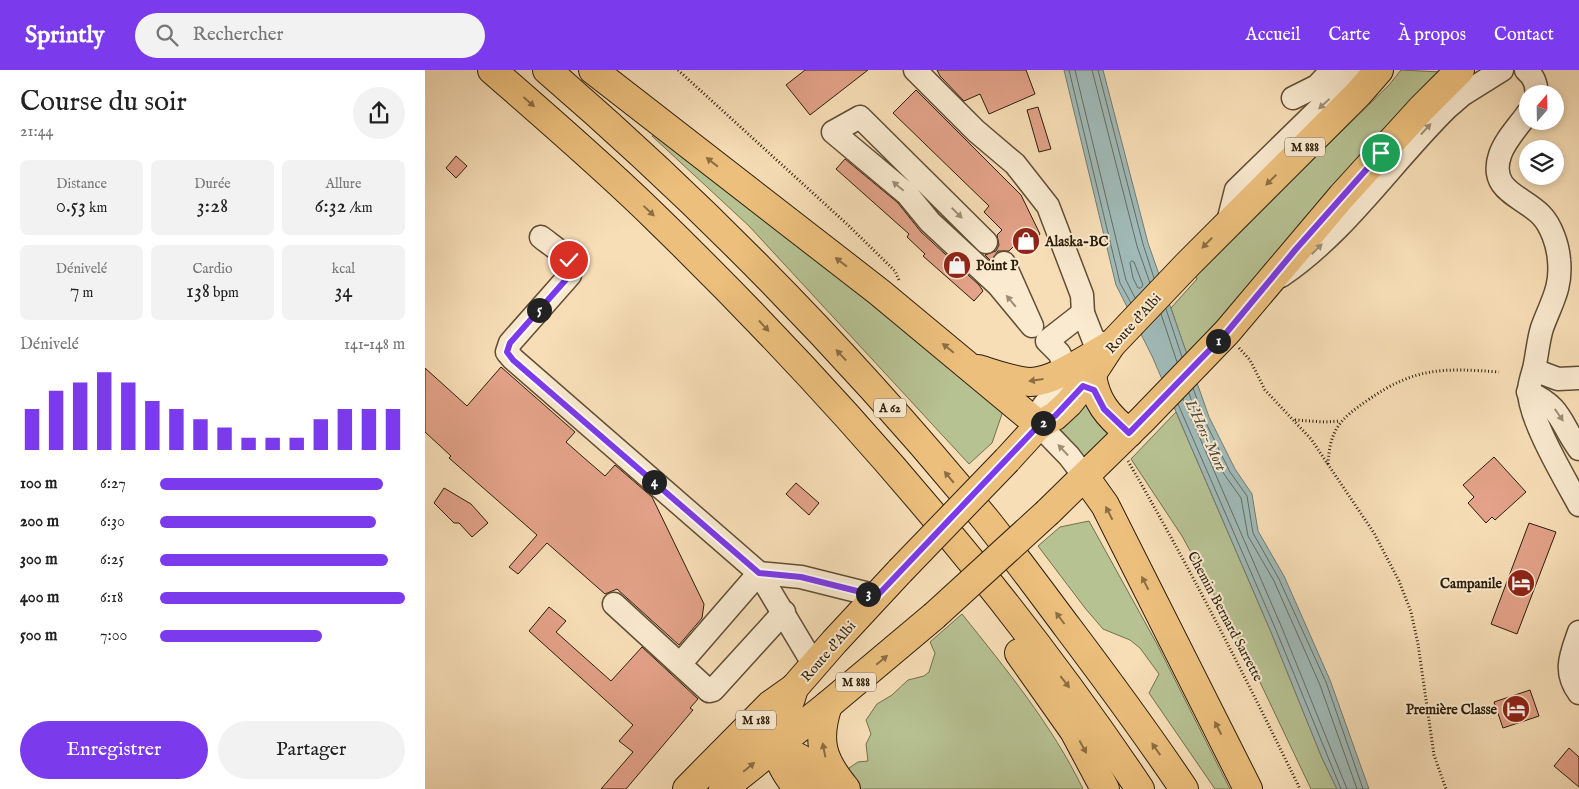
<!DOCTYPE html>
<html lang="fr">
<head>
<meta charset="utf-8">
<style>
	:root { --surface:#fff; --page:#f2f2f2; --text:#222; --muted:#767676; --accent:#7c3aed }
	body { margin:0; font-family:"IM FELL English",serif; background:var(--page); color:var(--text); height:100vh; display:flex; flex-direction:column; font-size:19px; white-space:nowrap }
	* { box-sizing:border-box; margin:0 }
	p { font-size:16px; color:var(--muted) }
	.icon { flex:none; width:28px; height:28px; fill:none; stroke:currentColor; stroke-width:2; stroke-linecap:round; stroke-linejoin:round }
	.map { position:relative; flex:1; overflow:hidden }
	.details { display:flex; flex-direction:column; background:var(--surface); width:425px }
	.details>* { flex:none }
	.needle { width:32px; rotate:20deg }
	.fabs { position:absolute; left:1094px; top:15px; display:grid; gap:10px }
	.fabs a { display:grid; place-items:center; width:45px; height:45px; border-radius:50%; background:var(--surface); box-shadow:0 2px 8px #0003; font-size:25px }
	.pin { position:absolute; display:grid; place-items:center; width:42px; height:42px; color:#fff; margin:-21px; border:2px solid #fff; border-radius:50%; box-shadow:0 1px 5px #0007 }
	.km { position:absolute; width:25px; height:25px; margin:-12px; border-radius:50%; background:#222; color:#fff; font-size:14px; line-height:25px; text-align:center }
	.round { display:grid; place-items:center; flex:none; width:52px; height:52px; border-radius:26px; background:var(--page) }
	.head { display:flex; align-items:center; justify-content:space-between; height:85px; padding:0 20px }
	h1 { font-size:28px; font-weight:600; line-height:38px }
	.metrics { display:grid; grid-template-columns:repeat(3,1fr); gap:8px; height:85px; padding:5px 20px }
	.metrics div { display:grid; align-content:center; border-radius:8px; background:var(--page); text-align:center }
	.metrics b { font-size:21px; font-weight:600 }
	.metrics small { font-size:14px; font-weight:400 }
	.metrics p { font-size:14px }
	.chart { height:140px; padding:10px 20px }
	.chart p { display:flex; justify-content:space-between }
	.chart svg { width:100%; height:90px; margin-top:5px; stroke:var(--accent); stroke-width:6 }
	.cta { display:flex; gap:10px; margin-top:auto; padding:10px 20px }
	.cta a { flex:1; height:58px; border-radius:30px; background:var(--accent); color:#fff; font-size:20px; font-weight:600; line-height:58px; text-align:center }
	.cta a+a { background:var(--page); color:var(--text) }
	ul { padding:0 20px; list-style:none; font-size:16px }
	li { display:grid; grid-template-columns:80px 60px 1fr; align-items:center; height:38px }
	li i { height:12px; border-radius:6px; background:var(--accent) }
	header { display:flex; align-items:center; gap:30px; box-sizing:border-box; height:70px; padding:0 25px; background:var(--accent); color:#fff }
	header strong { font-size:24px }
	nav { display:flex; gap:28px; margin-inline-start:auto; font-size:18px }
	.search { width:350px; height:45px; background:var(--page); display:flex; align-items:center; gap:12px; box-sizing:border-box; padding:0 18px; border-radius:28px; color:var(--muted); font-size:19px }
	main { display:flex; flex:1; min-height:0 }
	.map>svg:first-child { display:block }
	.green { fill:#b7c293; stroke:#72704e }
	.water { fill:#a0bab8; stroke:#727c72 }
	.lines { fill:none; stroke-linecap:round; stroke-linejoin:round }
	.shore { stroke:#666c61; stroke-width:1 }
	.building { fill:#e3a289; stroke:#2c1e0a }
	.minor-casing { stroke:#5f4e35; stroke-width:25 }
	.major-casing { stroke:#2c1e0a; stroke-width:30 }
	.highway-casing { stroke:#2c1e0a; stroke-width:30 }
	.path { stroke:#2c1e0a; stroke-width:3; stroke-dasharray:1 2.5; stroke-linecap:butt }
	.minor { stroke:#faead0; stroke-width:22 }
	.major { stroke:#ecbf7c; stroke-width:28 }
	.highway { stroke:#ecbf7c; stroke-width:28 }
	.major-bridge-casing { stroke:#2c1e0a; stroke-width:30; stroke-linecap:butt }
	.major-bridge { stroke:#ecbf7c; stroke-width:28 }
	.oneway { fill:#8c6e43 }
	.oneway2 { fill:#9d8e77 }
	.route-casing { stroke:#fff; stroke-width:10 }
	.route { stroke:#7c3aed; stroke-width:6 }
	.labels { text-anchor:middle; stroke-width:4; stroke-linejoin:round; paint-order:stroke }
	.shield { fill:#faead0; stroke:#6a5b45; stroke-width:1 }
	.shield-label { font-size:12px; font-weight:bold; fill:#2c1e0a }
	.poi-label { font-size:14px; font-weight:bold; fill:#2c1e0a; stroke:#faead0; text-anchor:start }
	.street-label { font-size:14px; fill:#2c1e0a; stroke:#faead0 }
	.water-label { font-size:15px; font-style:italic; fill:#4f4d3e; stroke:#faead0 }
</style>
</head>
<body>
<header>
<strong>Sprintly</strong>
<div class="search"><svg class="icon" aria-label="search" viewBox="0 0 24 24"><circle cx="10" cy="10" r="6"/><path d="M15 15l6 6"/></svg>Rechercher</div>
<nav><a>Accueil</a><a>Carte</a><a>À propos</a><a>Contact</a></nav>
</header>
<main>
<section class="details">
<div class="head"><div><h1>Course du soir</h1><p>21:44</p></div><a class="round"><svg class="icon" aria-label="share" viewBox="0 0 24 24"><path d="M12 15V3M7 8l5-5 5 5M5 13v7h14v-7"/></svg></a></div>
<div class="metrics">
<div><p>Distance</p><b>0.53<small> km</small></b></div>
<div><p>Durée</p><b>3:28</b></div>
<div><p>Allure</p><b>6:32<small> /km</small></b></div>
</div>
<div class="metrics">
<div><p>Dénivelé</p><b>7<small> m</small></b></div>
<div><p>Cardio</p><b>138<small> bpm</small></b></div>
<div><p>kcal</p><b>34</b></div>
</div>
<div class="chart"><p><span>Dénivelé</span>141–148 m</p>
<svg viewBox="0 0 160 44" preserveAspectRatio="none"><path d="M5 44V24M15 44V15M25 44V11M35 44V6M45 44V11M55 44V20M65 44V24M75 44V29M85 44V33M95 44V38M105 44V38M115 44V38M125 44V29M135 44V24M145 44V24M155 44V24"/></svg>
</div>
<ul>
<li><b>100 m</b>6:27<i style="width:91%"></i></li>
<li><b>200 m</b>6:30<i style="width:88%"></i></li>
<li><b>300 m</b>6:25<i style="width:93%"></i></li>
<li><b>400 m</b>6:18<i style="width:100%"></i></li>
<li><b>500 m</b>7:00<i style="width:66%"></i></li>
</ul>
<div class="cta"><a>Enregistrer</a><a>Partager</a></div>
</section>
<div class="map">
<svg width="1154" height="719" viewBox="0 0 1154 719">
	<rect width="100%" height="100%" fill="#f7deb7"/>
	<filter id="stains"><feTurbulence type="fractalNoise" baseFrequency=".004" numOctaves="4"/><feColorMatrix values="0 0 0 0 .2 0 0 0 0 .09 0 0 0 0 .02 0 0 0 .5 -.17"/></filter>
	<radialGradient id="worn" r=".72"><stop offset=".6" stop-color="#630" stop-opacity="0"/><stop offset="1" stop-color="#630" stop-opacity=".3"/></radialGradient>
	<g class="green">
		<path d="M976,0L1016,2L973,45L838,197L816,229L762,285L746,238L772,209L770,205L964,15Z"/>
		<path d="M236,64L578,341L567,373L544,394L324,156L227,66Z"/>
		<path d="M662,325L687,363L658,390L648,374L634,358Z"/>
		<path d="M751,342L846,562L897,688L912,719H886L823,587L757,466L706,389Z"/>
		<path d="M664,451L732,574L805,719H790L724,623L734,604L715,578L705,570L678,559L660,538L613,476L635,457Z"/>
		<path d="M537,544C581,599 627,655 658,719H434L426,709L424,698L433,692L443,691L441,674L446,664L441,650L452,634L467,625L483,610L499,606L504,602L510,583L505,572Z"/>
	</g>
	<path class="water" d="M639,0H678L723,173L784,347L810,399L827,424L833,461L859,506L905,610L944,719H912L897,688L846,562L727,286L691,215Z"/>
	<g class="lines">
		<g class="shore">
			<path d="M644,0L695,213L706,233"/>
			<path d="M650,0L701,210L710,228"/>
			<path d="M667,0L712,176L725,213"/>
			<path d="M673,0L718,174L729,208"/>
			<path d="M707,191L709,192L718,215L716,218H713L708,208L705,193Z"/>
			<path d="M741,239L757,287"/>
			<path d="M736,244L752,292"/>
			<path d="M768,318L779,349L805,402L822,426L828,463L854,509L901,612L938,719"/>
			<path d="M764,323L773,351L799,404L816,428L823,466L849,511L895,615L932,719"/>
			<path d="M758,329L857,558L922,719"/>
			<path d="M753,334L851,560L916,719"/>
		</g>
	</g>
	<g class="building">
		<path d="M380,0H443L385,45L361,15Z"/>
		<path d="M512,0H601L610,24L564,44L555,24L539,31L515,6Z"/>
		<path d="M491,20L596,125L615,164L597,184L590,175L584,181H573L566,191L560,185L571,181L574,175L572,165L577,160L559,142L564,136L468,43Z"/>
		<path d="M613,37L626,79L614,82L602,40Z"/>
		<path d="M31,86L42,96L31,108L21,98Z"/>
		<path d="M420,89L473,133L496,162L554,215L558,221L549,231L498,186L500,184L482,167L484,164L411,99Z"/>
		<path d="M76,297L150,362L141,372L158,387L180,406L190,395L227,427L279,534L277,548L254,575L192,519L180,524L122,473L93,504L84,497L112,465L24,388L26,386L0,362V298L42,336Z"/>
		<path d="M1069,387L1101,422L1070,450L1067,447L1061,453L1043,433L1049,427L1038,415Z"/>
		<path d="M371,413L394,433L384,445L361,424Z"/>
		<path d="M19,418L46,434L63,453L47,467L34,453H29L9,433Z"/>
		<path d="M1104,453L1131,462L1092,564L1066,554Z"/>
		<path d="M124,537L141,551L131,562L186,611L217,577L273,629L265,638L268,640L201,719H176L208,682L194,671L208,655L104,561Z"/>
		<path d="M1105,620L1114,646L1078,658L1069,632Z"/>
		<path d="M1144,678L1154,687V717L1129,696Z"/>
	</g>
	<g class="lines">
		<defs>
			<g id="minor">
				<path d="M490,0L551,61L590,94L623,136L657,225L658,243"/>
				<path d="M1101,0C1109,7 1111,13 1112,24"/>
				<path d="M868,28L892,16L907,0"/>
				<path d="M1102,44C1093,57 1080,70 1075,85C1063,121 1098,126 1116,145C1126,155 1133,175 1134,190C1137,218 1126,233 1117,258C1113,271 1112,286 1109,299C1107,306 1104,314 1104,321C1104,349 1140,409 1154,435"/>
				<path d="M803,152L811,120L934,0"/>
				<path d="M116,167C129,178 148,186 145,205L85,273L82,282L88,289L334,503L376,507L452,526"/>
				<path d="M561,172L435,47L408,62L482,124L505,152L573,215L607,256L579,193"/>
				<path d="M856,206C921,162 966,93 1022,38L1037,25L1077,0"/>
				<path d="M657,297L647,305L619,335L615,341L614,355L644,386L660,407"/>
				<path d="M1109,300L1133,309L1154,308"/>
				<path d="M653,312L642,299L634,283L622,271L658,243L669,271L686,275"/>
				<path d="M1103,322C1137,337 1135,353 1154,379"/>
				<path d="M189,534L284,621L288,620L359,542"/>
				<path d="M1154,562C1146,585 1138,601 1154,623"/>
				<path d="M255,594L334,503L389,595"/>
			</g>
			<g id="major">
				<path d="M667,304C670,331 683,346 704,363"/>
				<path d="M582,390L614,355L630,346L644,333L667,304L686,275L762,195L933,24L954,0"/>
				<path d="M623,442L718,349L802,262L917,126L996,39L1035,0"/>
				<path d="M262,719L345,635L369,618L409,572L475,501"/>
				<path d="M298,719L403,635L509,546"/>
			</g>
			<g id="highway">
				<path d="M67,0C122,48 178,96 230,147C409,321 576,512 715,719"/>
				<path d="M122,0C281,137 428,288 561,450C589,485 616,522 643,558C683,611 722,664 759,719"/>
				<path d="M168,0L454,222L614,355"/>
				<path d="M553,299C570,304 587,311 605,312C629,312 665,286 686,275"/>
				<path d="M660,407L680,435L823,719"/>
				<path d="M594,583L649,661L680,719"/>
				<path d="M369,618C367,624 366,631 362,637C360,642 355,645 353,650C341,672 359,702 373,719"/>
				<path d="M403,635C391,671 397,690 421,719"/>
				<path d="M296,685L319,672L330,670L351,676L376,689L401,719"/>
			</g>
		</defs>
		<use href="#minor" class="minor-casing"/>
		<use href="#major" class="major-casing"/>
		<use href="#highway" class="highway-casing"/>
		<g class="path">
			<path d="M253,0L423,155L470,201L474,210"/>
			<path d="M814,278L825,290L840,320L886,369L949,463L974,511L986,542L993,574L1009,685L1021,719"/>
			<path d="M870,350L900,352L915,351"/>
			<path d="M703,391C765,498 821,608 875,719"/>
			<path d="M903,394C905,359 915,349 943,330C990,297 1019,298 1074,302"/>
		</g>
		<use href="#minor" class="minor"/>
		<use href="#major" class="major"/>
		<use href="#highway" class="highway"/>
		<defs>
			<g id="major-bridge">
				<path d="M475,501L582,390"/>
				<path d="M509,546L623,442"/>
			</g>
		</defs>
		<use href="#major-bridge" class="major-bridge-casing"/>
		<use href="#major-bridge" class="major-bridge"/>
	</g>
	<defs><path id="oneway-solid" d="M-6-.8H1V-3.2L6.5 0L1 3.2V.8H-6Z" transform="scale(1.25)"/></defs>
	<g class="oneway">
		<use href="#oneway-solid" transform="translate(104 32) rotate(41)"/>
		<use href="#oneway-solid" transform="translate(287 92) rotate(-142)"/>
		<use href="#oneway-solid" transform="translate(846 110) rotate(136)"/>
		<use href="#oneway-solid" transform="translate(224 141) rotate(43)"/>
		<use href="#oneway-solid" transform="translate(782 173) rotate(134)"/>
		<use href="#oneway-solid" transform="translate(416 192) rotate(-142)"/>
		<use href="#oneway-solid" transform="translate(339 256) rotate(47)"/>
		<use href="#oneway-solid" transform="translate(523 278) rotate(-141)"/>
		<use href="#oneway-solid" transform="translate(416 285) rotate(-133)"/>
		<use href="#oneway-solid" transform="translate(611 310) rotate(172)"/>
		<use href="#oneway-solid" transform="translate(524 407) rotate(-130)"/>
		<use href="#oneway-solid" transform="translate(684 443) rotate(-117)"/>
		<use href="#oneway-solid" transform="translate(720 513) rotate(-117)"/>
		<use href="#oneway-solid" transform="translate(635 548) rotate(-127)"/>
		<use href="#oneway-solid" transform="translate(457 590) rotate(-40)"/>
		<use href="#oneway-solid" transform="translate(640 612) rotate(52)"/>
		<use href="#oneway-solid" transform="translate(793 658) rotate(-117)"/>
		<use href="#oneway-solid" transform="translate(658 677) rotate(61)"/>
		<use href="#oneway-solid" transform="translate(731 679) rotate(-125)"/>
		<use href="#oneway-solid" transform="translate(399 680) rotate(-101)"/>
		<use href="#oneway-solid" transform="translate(324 697) rotate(-40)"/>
	</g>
	<g class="oneway2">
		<use href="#oneway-solid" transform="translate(899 34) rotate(137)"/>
		<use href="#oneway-solid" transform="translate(1001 59) rotate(-47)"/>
		<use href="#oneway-solid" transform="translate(473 116) rotate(-140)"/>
		<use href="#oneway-solid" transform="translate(532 143) rotate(45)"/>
		<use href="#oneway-solid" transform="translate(892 179) rotate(-45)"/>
		<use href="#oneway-solid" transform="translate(586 231) rotate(-130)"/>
		<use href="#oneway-solid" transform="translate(1134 345) rotate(55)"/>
		<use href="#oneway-solid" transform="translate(638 380) rotate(-133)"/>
	</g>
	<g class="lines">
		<defs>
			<path id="route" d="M144,190L146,196L145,205L85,273L82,282L88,290L334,503L376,507L452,526L614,355L630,346L658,316L669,320L679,339L704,363L802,262L871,179L956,83"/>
		</defs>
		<use href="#route" class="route-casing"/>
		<use href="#route" class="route"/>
	</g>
	<defs>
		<symbol id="shop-disc" viewBox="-11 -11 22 22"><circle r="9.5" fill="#8f2418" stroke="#faead0"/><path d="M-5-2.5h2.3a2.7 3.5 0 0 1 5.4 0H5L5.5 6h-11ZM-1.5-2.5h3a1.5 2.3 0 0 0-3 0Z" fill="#fff"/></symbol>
		<symbol id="hotel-disc" viewBox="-11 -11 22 22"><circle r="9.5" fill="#8f2418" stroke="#faead0"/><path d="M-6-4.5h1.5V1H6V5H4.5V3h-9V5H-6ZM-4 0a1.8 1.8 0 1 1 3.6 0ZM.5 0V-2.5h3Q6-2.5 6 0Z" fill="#fff"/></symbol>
	</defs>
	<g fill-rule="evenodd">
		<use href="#shop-disc" x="585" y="155" width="32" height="32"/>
		<use href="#shop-disc" x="516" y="179" width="32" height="32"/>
		<use href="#hotel-disc" x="1080" y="497" width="32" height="32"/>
		<use href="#hotel-disc" x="1075" y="623" width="32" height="32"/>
	</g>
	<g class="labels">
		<g class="shield">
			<rect x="860" y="67.5" width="40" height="19" rx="4"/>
			<rect x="449" y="328.5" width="32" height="19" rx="4"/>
			<rect x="411" y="602.5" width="40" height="19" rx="4"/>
			<rect x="311" y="640.5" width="40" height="19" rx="4"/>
		</g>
		<g class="shield-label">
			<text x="880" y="81">M 888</text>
			<text x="465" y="342">A 62</text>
			<text x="431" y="616">M 888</text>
			<text x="331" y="654">M 188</text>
		</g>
		<g class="poi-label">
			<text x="620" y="176">Alaska-BC</text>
			<text x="551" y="200">Point P</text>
			<text x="1077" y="518" text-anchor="end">Campanile</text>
			<text x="1072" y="644" text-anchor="end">Première Classe</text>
		</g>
		<g class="street-label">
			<text transform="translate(708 253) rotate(-48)" y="5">Route d'Albi</text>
			<text transform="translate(801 546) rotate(62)" y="5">Chemin Bernard Sarrette</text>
			<text transform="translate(403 581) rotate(-49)" y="5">Route d'Albi</text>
		</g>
		<g class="water-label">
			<text transform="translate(781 365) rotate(65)" y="5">L'Hers-Mort</text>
		</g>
	</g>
	<rect width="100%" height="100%" filter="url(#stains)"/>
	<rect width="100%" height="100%" fill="url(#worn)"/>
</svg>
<div class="fabs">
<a><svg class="needle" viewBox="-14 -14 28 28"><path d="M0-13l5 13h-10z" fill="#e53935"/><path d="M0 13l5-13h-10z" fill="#767676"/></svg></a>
<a><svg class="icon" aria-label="layers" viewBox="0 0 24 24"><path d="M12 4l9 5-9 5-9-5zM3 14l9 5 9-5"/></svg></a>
</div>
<div class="pin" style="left:956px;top:83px;background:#1e9e55"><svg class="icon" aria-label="arrive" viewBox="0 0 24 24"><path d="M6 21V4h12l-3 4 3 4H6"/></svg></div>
<div class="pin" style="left:144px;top:190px;background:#d93025"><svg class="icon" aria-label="check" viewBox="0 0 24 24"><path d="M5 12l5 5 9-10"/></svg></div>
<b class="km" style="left:793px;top:271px">1</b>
<b class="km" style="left:618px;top:353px">2</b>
<b class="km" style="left:443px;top:524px">3</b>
<b class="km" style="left:229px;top:412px">4</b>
<b class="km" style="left:114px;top:240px">5</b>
</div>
</main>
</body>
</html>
